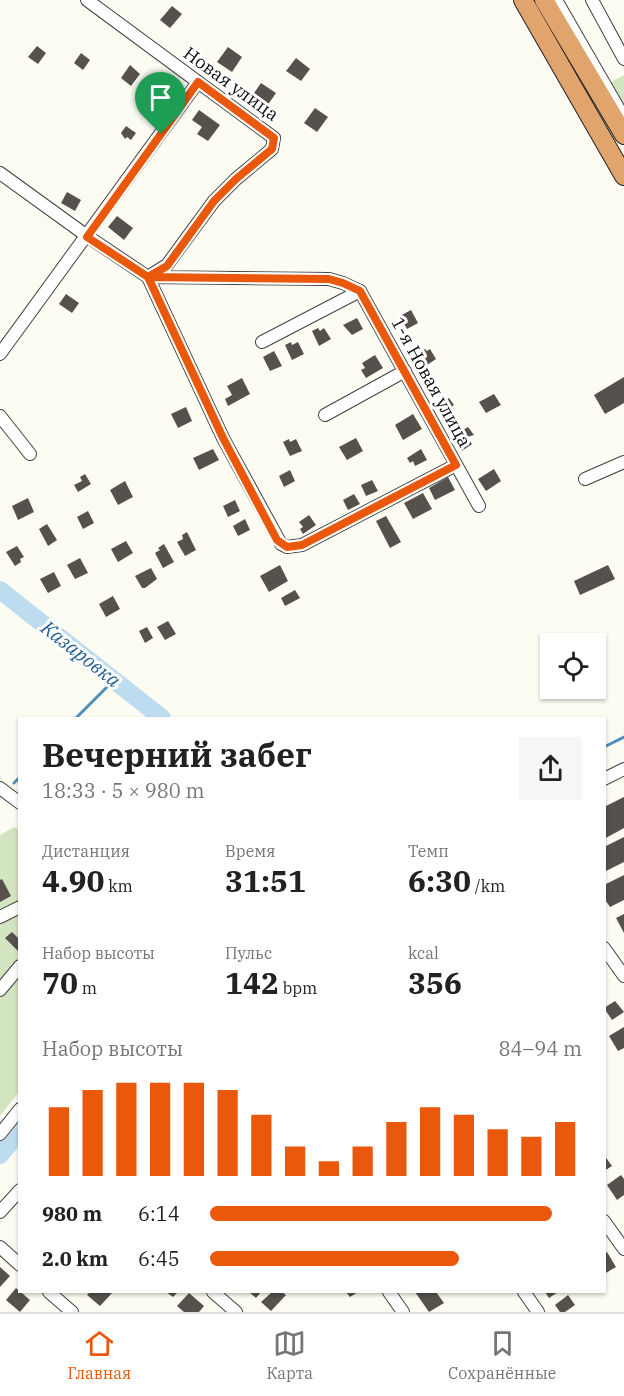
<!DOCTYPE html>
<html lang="ru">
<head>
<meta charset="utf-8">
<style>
	:root { --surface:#fff; --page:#f6f6f6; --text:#222; --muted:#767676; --line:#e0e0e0; --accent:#ea580c }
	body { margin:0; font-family:"IBM Plex Serif",serif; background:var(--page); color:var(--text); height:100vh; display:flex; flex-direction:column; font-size:22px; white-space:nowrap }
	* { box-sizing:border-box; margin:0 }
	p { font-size:20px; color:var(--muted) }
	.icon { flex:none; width:33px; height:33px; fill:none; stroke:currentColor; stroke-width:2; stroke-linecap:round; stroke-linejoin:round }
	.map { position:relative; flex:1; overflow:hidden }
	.drawer { position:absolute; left:18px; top:717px; width:588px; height:576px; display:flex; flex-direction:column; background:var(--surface); border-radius:0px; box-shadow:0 2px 4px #0004 }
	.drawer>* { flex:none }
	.tools { position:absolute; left:540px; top:633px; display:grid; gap:12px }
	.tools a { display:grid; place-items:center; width:66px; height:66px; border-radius:0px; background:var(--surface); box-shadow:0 2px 4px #0004; font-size:30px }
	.pin { position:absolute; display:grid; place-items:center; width:51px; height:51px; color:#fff; margin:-62px -26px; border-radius:50% 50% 50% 0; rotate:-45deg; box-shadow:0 0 6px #0007 }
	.pin .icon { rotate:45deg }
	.round { display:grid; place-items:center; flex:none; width:63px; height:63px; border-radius:0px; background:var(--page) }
	.head { display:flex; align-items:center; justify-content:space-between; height:102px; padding:0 24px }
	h1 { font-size:33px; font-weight:700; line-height:45px }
	.metrics { display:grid; grid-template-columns:repeat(3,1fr); gap:9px; height:102px; padding:6px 24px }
	.metrics div { display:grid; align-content:center }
	.metrics b { font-size:30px; font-weight:700 }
	.metrics small { font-size:16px; font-weight:400 }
	.metrics p { font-size:16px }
	.chart { height:168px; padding:12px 24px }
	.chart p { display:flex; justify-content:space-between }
	.chart svg { width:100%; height:108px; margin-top:6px; stroke:var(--accent); stroke-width:6 }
	ul { padding:0 24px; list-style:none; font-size:20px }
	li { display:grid; grid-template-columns:96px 72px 1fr; align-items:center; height:45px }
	li i { height:15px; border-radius:8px; background:var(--accent) }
	.tab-bar { display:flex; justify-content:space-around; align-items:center; height:84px; border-top:2px solid var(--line); background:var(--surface); font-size:16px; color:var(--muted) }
	.tab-bar a { display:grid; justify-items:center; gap:3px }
	.tab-bar .selected { color:var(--accent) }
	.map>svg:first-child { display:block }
	.green { fill:#d3e4c0 }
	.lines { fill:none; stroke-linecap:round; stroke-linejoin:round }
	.stream { stroke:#4e8fbc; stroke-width:3 }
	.river { stroke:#bedcef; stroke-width:18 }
	.building { fill:#57514d }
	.minor-casing { stroke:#424242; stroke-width:14 }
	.highway-casing { stroke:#202020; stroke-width:20 }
	.minor { stroke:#fff; stroke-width:12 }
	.highway { stroke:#e2a46d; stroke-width:18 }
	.route-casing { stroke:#fff; stroke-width:12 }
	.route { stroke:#ea580c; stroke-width:8 }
	.labels { text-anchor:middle; stroke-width:6; stroke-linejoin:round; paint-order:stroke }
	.street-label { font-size:18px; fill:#0f0f0f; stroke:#fff }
	.water-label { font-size:20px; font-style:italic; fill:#286292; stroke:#fff }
</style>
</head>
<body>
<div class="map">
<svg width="624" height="1312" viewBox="0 0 624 1312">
	<rect width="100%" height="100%" fill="#fdfcf3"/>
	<g class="green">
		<path d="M624,75V105L611,82Z"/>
		<path d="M14,827L20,831L19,1092L0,1116V835Z"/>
	</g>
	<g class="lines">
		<g class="stream">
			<path d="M76,718L114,680"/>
			<path d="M604,747L624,737"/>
			<path d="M14,783L20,777"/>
		</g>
		<g class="river">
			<path d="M0,590L162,718"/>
			<path d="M0,1155L20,1131"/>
		</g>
	</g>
	<g class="building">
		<path d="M172,6L182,14L170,28L160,20Z"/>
		<path d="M37,46L46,53L38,64L28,57Z"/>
		<path d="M228,47L242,57L232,72L217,62Z"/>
		<path d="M81,53L90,60L83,70L74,63Z"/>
		<path d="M296,58L310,69L301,81L286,71Z"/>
		<path d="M130,65L140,74L131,86L121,78Z"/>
		<path d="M261,83L276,93L267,106L252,96Z"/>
		<path d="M315,108L328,117L317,132L304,123Z"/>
		<path d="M199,110L220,125L208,141L197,134L202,127L192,120Z"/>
		<path d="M126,126L136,133L131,140L127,137L125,139L121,133Z"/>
		<path d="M67,192L81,200L75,211L61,203Z"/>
		<path d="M117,216L133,228L124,240L108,227Z"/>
		<path d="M66,294L79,303L72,313L59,304Z"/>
		<path d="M411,310L418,323L407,329L400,316Z"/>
		<path d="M357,318L363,329L352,335L343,325Z"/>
		<path d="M318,328L320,331L324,328L331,339L319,346L312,331Z"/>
		<path d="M291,342L292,345L298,342L304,354L292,360L285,345Z"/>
		<path d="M425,349L427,351L430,349L436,359L424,367L417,357L421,355L420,352Z"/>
		<path d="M274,351L282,366L270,371L263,357Z"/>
		<path d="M375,355L383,368L366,378L361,370L365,368L362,363Z"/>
		<path d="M624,377V403L605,414L594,395Z"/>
		<path d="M242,378L250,394L228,406L225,399L232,395L227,386Z"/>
		<path d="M494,394L501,405L486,413L479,402Z"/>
		<path d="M449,398L454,405L445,411L441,403Z"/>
		<path d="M186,407L192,421L178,428L171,414Z"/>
		<path d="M413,414L422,429L403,440L395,425Z"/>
		<path d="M468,427L474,435L467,437L472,444L462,451L453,436L459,429L461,431Z"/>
		<path d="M356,438L363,451L347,460L339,447Z"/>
		<path d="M289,439L290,442L296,439L302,451L290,456L283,442Z"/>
		<path d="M213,449L219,460L199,470L193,458Z"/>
		<path d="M421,449L427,460L415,466L413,461L410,463L407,458Z"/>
		<path d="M494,469L501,481L486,491L478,479Z"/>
		<path d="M290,470L295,481L284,487L279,476Z"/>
		<path d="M85,474L91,484L78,492L74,485L82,481L80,477Z"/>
		<path d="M448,477L455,490L435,500L429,488Z"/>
		<path d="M372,480L378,491L366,496L361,485Z"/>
		<path d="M125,481L133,497L118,505L110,490Z"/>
		<path d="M423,493L432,509L413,519L404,503Z"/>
		<path d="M354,494L360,504L348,510L343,500Z"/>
		<path d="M28,498L34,512L18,520L12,506Z"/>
		<path d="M235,500L240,511L228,517L223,506Z"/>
		<path d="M88,511L94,523L83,529L77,517Z"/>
		<path d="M309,515L316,525L303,534L300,529L303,527L299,522Z"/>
		<path d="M386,516L401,542L390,548L376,521Z"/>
		<path d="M245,519L250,530L238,536L233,526Z"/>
		<path d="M47,524L57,540L48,546L39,529Z"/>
		<path d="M187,532L196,550L185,556L177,542L183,539L182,535Z"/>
		<path d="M126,541L133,553L118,562L111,549Z"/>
		<path d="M164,544L174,562L163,568L155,553L160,550L158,548Z"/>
		<path d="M17,546L24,557L20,559L21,562L15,566L6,552Z"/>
		<path d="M80,558L88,573L75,579L67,565Z"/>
		<path d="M280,565L288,581L269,592L260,576Z"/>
		<path d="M608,565L615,579L580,595L574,581Z"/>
		<path d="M151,568L157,579L145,588H142L135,576Z"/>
		<path d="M54,572L61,586L48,593L40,579Z"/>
		<path d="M295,590L300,598L285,606L281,598Z"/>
		<path d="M113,596L120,609L106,617L99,604Z"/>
		<path d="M168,621L176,634L165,640L157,627Z"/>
		<path d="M147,627L153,638L145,643L139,631Z"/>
		<path d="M624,797V828L604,839V807Z"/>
		<path d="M624,837V862L604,872V847Z"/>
		<path d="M624,875V900L610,907L604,898V885Z"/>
		<path d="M2,879L11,896L0,902V880Z"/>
		<path d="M624,914V933L616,918Z"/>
		<path d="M12,932L20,940V953L5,938Z"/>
		<path d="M615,1001L624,1012L612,1020L604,1008Z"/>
		<path d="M624,1027V1048L618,1051L609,1036Z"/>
		<path d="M604,1155L612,1166L604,1171Z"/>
		<path d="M621,1175L624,1179V1195L617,1200L607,1185Z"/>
		<path d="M607,1252L616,1267L604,1274V1254Z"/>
		<path d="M0,1267L10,1276L0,1287Z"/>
		<path d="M16,1288L30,1300L20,1312L6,1300Z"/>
		<path d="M90,1292H110L112,1293L100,1306L87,1295Z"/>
		<path d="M166,1292H178L173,1297Z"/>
		<path d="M249,1292H261L256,1298Z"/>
		<path d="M272,1292H282L286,1295L271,1311L261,1302Z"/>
		<path d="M346,1292H358L350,1297Z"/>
		<path d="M415,1292H436L444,1303L429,1312Z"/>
		<path d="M545,1292H558L549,1298Z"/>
		<path d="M189,1293L204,1306L199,1312H184L177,1306Z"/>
		<path d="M568,1295L575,1305L565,1312H560L555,1305Z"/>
	</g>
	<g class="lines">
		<defs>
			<g id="minor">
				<path d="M87,0L274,138L272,149L236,179L214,201L167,265L148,277L329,279L343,283L360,291L479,506"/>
				<path d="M556,0L624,118"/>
				<path d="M592,0L624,59"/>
				<path d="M0,173L87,236L148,277L223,438L281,544L287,547L302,545L456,465"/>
				<path d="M262,342L360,291"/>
				<path d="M0,354L198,82"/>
				<path d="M325,415L405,371"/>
				<path d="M0,416L30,454"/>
				<path d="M585,479L624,462"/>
				<path d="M604,779L624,769"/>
				<path d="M0,788L20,803"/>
				<path d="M0,917L20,907"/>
				<path d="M604,948L624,976"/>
				<path d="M0,990L20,966"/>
				<path d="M0,1134L20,1109"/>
				<path d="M0,1212L20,1190"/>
				<path d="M604,1221L624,1249"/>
				<path d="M0,1247L20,1265"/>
				<path d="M49,1292L72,1312"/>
				<path d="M213,1292L236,1312"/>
				<path d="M389,1292L403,1312"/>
				<path d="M524,1292L538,1312"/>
			</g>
			<g id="highway">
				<path d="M523,0L624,176"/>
				<path d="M544,0L624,135"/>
			</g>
		</defs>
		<use href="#minor" class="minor-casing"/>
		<use href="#highway" class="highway-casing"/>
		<use href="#minor" class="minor"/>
		<use href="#highway" class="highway"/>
	</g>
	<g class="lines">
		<defs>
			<path id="route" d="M161,134L87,237L148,277L223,438L277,540L287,547L302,545L456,465L360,291L343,283L329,279L148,277L167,266L214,201L236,179L272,149L274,138L270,135L198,82L161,134"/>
		</defs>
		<use href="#route" class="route-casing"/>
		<use href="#route" class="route"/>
	</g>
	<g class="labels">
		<g class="street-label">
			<text transform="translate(231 84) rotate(36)" y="6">Новая улица</text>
			<text transform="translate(431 382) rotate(61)" y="6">1-я Новая улица</text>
		</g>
		<g class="water-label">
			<text transform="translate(81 654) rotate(38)" y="7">Казаровка</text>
		</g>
	</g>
</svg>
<div class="tools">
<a><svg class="icon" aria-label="locate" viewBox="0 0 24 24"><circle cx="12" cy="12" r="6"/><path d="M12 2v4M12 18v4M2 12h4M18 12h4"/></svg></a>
</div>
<div class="pin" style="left:161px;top:134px;background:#1e9e55"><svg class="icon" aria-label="arrive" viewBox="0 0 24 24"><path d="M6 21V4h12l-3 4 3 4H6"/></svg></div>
<section class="drawer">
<div class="head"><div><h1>Вечерний забег</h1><p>18:33 · 5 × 980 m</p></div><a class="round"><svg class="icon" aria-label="share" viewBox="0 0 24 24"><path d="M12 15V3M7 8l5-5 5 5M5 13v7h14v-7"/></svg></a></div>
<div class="metrics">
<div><p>Дистанция</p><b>4.90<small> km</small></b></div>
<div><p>Время</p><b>31:51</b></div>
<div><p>Темп</p><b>6:30<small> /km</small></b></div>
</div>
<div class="metrics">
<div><p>Набор высоты</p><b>70<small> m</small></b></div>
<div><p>Пульс</p><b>142<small> bpm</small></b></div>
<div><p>kcal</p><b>356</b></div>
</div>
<div class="chart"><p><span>Набор высоты</span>84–94 m</p>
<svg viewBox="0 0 160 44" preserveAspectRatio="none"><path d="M5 44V16M15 44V9M25 44V6M35 44V6M45 44V6M55 44V9M65 44V19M75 44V32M85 44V38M95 44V32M105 44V22M115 44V16M125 44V19M135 44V25M145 44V28M155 44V22"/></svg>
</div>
<ul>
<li><b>980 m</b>6:14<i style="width:92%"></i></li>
<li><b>2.0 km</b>6:45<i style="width:67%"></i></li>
</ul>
</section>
</div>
<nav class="tab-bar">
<a class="selected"><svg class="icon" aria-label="home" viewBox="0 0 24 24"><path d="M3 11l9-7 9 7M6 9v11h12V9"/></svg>Главная</a>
<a><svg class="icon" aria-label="map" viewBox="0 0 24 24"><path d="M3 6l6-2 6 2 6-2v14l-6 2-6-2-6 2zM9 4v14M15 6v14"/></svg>Карта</a>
<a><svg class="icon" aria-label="saved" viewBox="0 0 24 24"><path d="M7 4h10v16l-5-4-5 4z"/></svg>Сохранённые</a>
</nav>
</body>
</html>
